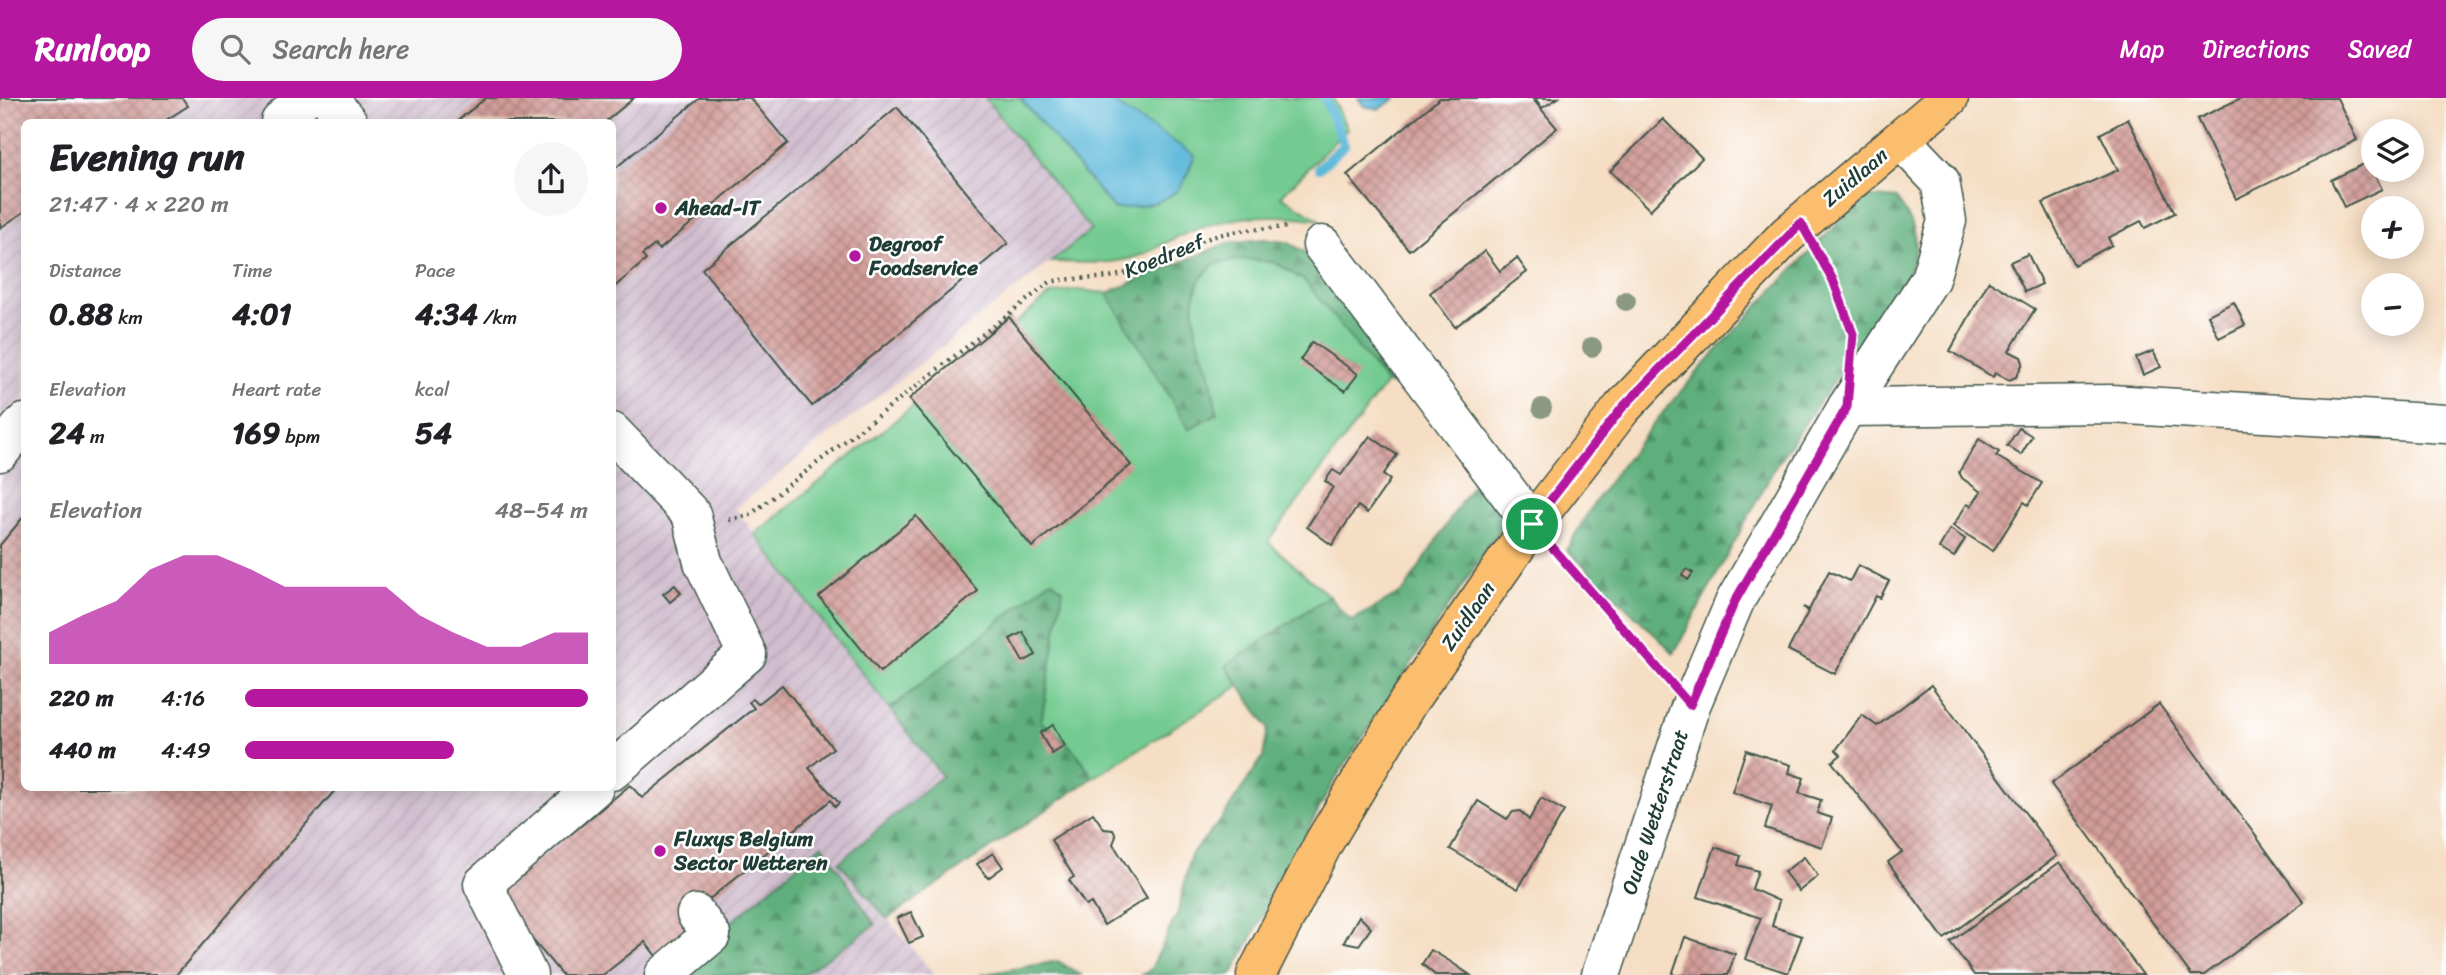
<!DOCTYPE html>
<html lang="en">
<head>
<meta charset="utf-8">
<style>
	:root { --surface:#fff; --page:#f6f6f6; --text:#202124; --muted:#757577; --accent:#b5179e }
	body { margin:0; font-family:Sriracha,sans-serif; background:var(--page); color:var(--text); height:100vh; display:flex; flex-direction:column; font-size:26px; white-space:nowrap }
	* { box-sizing:border-box; margin:0 }
	p { font-size:23px; color:var(--muted) }
	.icon { flex:none; width:38px; height:38px; fill:none; stroke:currentColor; stroke-width:2; stroke-linecap:round; stroke-linejoin:round }
	.map { position:relative; flex:1; overflow:hidden }
	.sheet { position:absolute; left:21px; top:21px; width:595px; height:672px; display:flex; flex-direction:column; background:var(--surface); border-radius:10px; box-shadow:0 4px 18px #0003 }
	.sheet>* { flex:none }
	.tools { position:absolute; left:2361px; top:21px; display:grid; gap:14px }
	.tools a { display:grid; place-items:center; width:63px; height:63px; border-radius:50%; background:var(--surface); box-shadow:0 4px 18px #0003; font-size:35px }
	.pin { position:absolute; display:grid; place-items:center; width:60px; height:60px; color:#fff; margin:-30px; border:4px solid #fff; border-radius:50%; box-shadow:0 2px 7px #0007 }
	.round { display:grid; place-items:center; flex:none; width:74px; height:74px; border-radius:37px; background:var(--page) }
	.head { display:flex; align-items:center; justify-content:space-between; height:119px; padding:0 28px }
	h1 { font-size:38px; font-weight:700; line-height:52px }
	.figures { display:grid; grid-template-columns:repeat(3,1fr); gap:10px; height:119px; padding:7px 28px }
	.figures div { display:grid; align-content:center }
	.figures b { font-size:30px; font-weight:700 }
	.figures small { font-size:19px; font-weight:400 }
	.figures p { font-size:19px }
	.chart { height:196px; padding:14px 28px }
	.chart p { display:flex; justify-content:space-between }
	.chart svg { width:100%; height:126px; margin-top:7px; fill:var(--accent); opacity:.7 }
	ul { padding:0 28px; list-style:none; font-size:23px }
	li { display:grid; grid-template-columns:112px 84px 1fr; align-items:center; height:52px }
	li i { height:18px; border-radius:9px; background:var(--accent) }
	header { display:flex; align-items:center; gap:42px; box-sizing:border-box; height:98px; padding:0 35px; background:var(--accent); color:#fff }
	header strong { font-size:33px }
	nav { display:flex; gap:38px; margin-inline-start:auto; font-size:24px }
	.search { width:490px; height:63px; background:var(--page); display:flex; align-items:center; gap:18px; box-sizing:border-box; padding:0 24px; border-radius:38px; color:var(--muted); font-size:26px }
	.map>svg:first-child { display:block }
	.industrial { fill:url(#industrial-furrows); fill-rule:evenodd }
	.grass { fill:#73cb91; stroke:#498462; stroke-width:2 }
	.forest { fill:url(#forest-firs); stroke:#3e7658; stroke-width:2 }
	.water { fill:#5bb8d9; stroke:#3d7a86; stroke-width:2 }
	.lines { fill:none; stroke-linecap:round; stroke-linejoin:round }
	.stream { stroke:#5bb8d9; stroke-width:10 }
	.building { fill:url(#building-cross-hatch) }
	.minor-casing { stroke:#3f554a; stroke-width:41 }
	.major-casing { stroke:#3f554a; stroke-width:41 }
	.path { stroke:#3f554a; stroke-width:4.5; stroke-dasharray:2 5; stroke-linecap:butt }
	.minor { stroke:#fff; stroke-width:38 }
	.major { stroke:#fbbd6e; stroke-width:38 }
	.tree { fill:#8b9981 }
	.route-casing { stroke:#fff; stroke-width:14 }
	.route { stroke:#b5179e; stroke-width:9 }
	.poi-dot { fill:#b5179e; stroke:#fff; stroke-width:2.5 }
	.labels { text-anchor:middle; stroke-width:5; stroke-linejoin:round; paint-order:stroke }
	.street-label { font-size:21px; fill:#1f3d34; stroke:#fff }
	.poi-label { font-size:21px; font-weight:bold; fill:#1f3d34; stroke:#fff; text-anchor:start }
</style>
</head>
<body>
<header>
<strong>Runloop</strong>
<div class="search"><svg class="icon" aria-label="search" viewBox="0 0 24 24"><circle cx="10" cy="10" r="6"/><path d="M15 15l6 6"/></svg>Search here</div>
<nav><a>Map</a><a>Directions</a><a>Saved</a></nav>
</header>
<div class="map">
<svg width="2446" height="877" viewBox="0 0 2446 877">
	<defs>
		<pattern id="industrial-furrows" width="10" height="10" patternUnits="userSpaceOnUse" patternTransform="scale(1.75)"><rect width="10" height="10" fill="#d0bdce"/><path d="M-1 1l2-2M0 10L10 0M9 11l2-2" fill="none" stroke="#b2a3b2"/></pattern>
		<pattern id="forest-firs" width="22" height="20" patternUnits="userSpaceOnUse" patternTransform="scale(1.75)"><rect width="22" height="20" fill="#5eaf7b"/><path d="M5 1l3.5 6h-7zM16 11l3.5 6h-7z" fill="#4d9066"/></pattern>
		<pattern id="building-cross-hatch" width="8" height="8" patternUnits="userSpaceOnUse" patternTransform="scale(1.75)"><rect width="8" height="8" fill="#d39d99"/><path d="M0 0l8 8M0 8l8-8" fill="none" stroke="#ab817e"/></pattern>
	</defs>
	<rect width="100%" height="100%" fill="#fff"/>
	<filter id="ink" filterUnits="userSpaceOnUse"><feTurbulence type="fractalNoise" baseFrequency=".0143" numOctaves="2"/><feDisplacementMap in="SourceGraphic" scale="14" xChannelSelector="R" yChannelSelector="G"/><feConvolveMatrix kernelMatrix="1 2 1 2 8 2 1 2 1" color-interpolation-filters="sRGB"/></filter>
	<filter id="wash" filterUnits="userSpaceOnUse"><feTurbulence type="fractalNoise" baseFrequency=".00686" numOctaves="4" result="noise"/><feDisplacementMap in="SourceGraphic" scale="28" xChannelSelector="R" yChannelSelector="G"/><feGaussianBlur stdDeviation="1.57" result="paint"/><feColorMatrix in="noise" values="0 0 0 0 0 0 0 0 0 0 0 0 0 0 0 0 0 1.4 0 .05"/><feComposite in="paint" operator="in"/></filter>
	<g filter="url(#wash)">
		<rect width="100%" height="100%" fill="#f5dec4"/>
		<path class="industrial" d="M0,0H985L1091,132L735,410L942,678L839,764L935,877H0ZM24,24H612V690H24Z"/>
		<g class="grass">
			<path d="M985,0H1020L1114,111L1186,81L1194,58L1105,0H1333L1347,31L1281,98L1320,122C1271,114 1228,117 1182,137C1167,143 1153,153 1138,158C1111,168 1079,164 1051,164L1091,132Z"/>
			<path d="M1240,161L1275,164L1306,184L1386,285L1268,444L1329,498L1226,568L1239,588L1093,680C1080,656 1064,640 1041,624L1063,492L1051,482L890,611L755,436L1051,196L1077,192L1107,195L1189,331L1196,234L1193,204L1199,183L1212,167Z"/>
		</g>
		<g class="forest">
			<path d="M1864,98L1897,101C1918,133 1921,141 1907,178L1778,364L1674,555L1567,452C1589,408 1620,368 1651,329C1717,248 1791,173 1864,98Z"/>
			<path d="M1263,141L1287,144L1309,156L1405,280L1397,288L1386,285L1306,184L1275,164L1240,161L1212,167L1199,183L1193,204L1196,234L1210,275L1217,315L1189,331L1107,195L1227,145Z"/>
			<path d="M1478,378L1511,414L1332,686L1232,877H1142L1151,871L1178,814L1191,756L1221,722L1263,659L1268,630L1226,568L1329,498L1351,523L1404,493Z"/>
			<path d="M1051,482L1063,492L1041,624C1064,640 1080,656 1093,680L887,821L839,764L942,678L890,611Z"/>
			<path d="M822,746L875,827L802,877H670Z"/>
			<path d="M1058,863L1081,877H980Z"/>
		</g>
		<g class="water">
			<path d="M1020,0H1105L1195,57C1190,66 1189,75 1184,83C1170,107 1138,109 1114,111Z"/>
			<path d="M1358,0H1396L1379,11L1364,8Z"/>
		</g>
		<g class="lines">
			<path class="stream" d="M1319,70L1344,47L1325,0"/>
		</g>
		<g id="blocks">
			<g class="building">
				<path d="M0,0H182L188,8L163,24H24V114L0,130Z"/>
				<path d="M486,0H634L605,24H456Z"/>
				<path d="M700,0H750L788,45L659,152L655,147L642,157L646,162L612,191V73Z"/>
				<path d="M1440,0H1532L1557,30L1409,152L1347,77Z"/>
				<path d="M1535,0H1558L1542,10Z"/>
				<path d="M2241,0H2337L2357,42L2236,101L2197,21Z"/>
				<path d="M897,9L1008,145L812,308L702,171Z"/>
				<path d="M1663,21L1702,60L1650,112L1610,73Z"/>
				<path d="M2128,21L2175,115L2145,130L2141,123L2108,140L2112,147L2074,167L2043,105L2118,72L2100,36Z"/>
				<path d="M2368,64L2382,91L2344,109L2331,82Z"/>
				<path d="M1485,153L1500,173L1517,160L1527,174L1455,229L1430,195Z"/>
				<path d="M2028,156L2042,186L2025,194L2010,164Z"/>
				<path d="M1989,183L2035,211L2009,253L2021,259L2023,265L2016,279L2009,282L1995,275L1993,279L1950,253Z"/>
				<path d="M2234,204L2245,227L2219,240L2208,217Z"/>
				<path d="M1009,219L1131,367L1032,449L909,301Z"/>
				<path d="M1312,244L1358,276L1345,293L1300,262Z"/>
				<path d="M2153,253L2161,269L2143,277L2136,260Z"/>
				<path d="M2019,330L2032,338L2021,357L2007,348Z"/>
				<path d="M1370,338L1397,357L1383,377L1390,382L1367,415L1358,408L1332,447L1307,429L1333,389L1325,383L1333,372L1341,377Z"/>
				<path d="M1979,341L1999,354L1996,358L2042,385L2028,407L2024,404L1993,453L1953,428L1967,406L1971,408L1981,394L1962,380L1959,374Z"/>
				<path d="M24,418V690H337L176,877H0V447Z"/>
				<path d="M916,418L978,493L880,574L819,499Z"/>
				<path d="M1950,431L1965,441L1954,459L1939,450Z"/>
				<path d="M1858,467L1889,483L1880,500L1876,498L1835,576L1788,552L1808,514L1803,509L1809,512L1829,473L1850,483Z"/>
				<path d="M1687,471L1693,475L1688,482L1682,477Z"/>
				<path d="M675,487L681,495L670,504L663,496Z"/>
				<path d="M1023,534L1036,557L1023,564L1010,541Z"/>
				<path d="M782,587L833,650L809,670L839,705L835,709L831,702L707,803L702,797L679,816L696,834L660,863L645,844L603,877H562L496,798L630,687L642,700L754,610L749,604L752,601L758,606Z"/>
				<path d="M1931,587L2057,758L1944,841L1888,764L1902,754L1832,664L1841,657L1836,652L1862,617L1877,628Z"/>
				<path d="M2159,606L2304,804L2204,877H2191L2051,686Z"/>
				<path d="M1053,627L1065,648L1052,656L1040,635Z"/>
				<path d="M1746,652L1791,667L1789,675L1804,680L1799,695L1821,702L1817,715L1832,720L1822,749L1765,730L1772,708L1732,694Z"/>
				<path d="M1541,700L1564,713L1518,791L1450,751L1478,703L1507,721L1513,714L1520,713L1529,722Z"/>
				<path d="M1093,715L1104,731L1113,732L1116,738L1113,746L1147,800L1104,827L1091,805L1086,808L1069,782L1074,779L1051,742Z"/>
				<path d="M1715,749L1741,758L1738,767L1758,773L1752,791L1779,803L1772,828L1802,838L1788,875L1745,861L1761,820L1698,799Z"/>
				<path d="M993,755L1003,769L988,780L977,766Z"/>
				<path d="M1804,759L1818,778L1799,793L1784,774Z"/>
				<path d="M2060,764L2143,877H1974L1950,844Z"/>
				<path d="M911,814L923,839L909,845L897,820Z"/>
				<path d="M1359,818L1371,830L1359,847L1344,844Z"/>
				<path d="M1685,839L1735,856L1728,877H1672Z"/>
				<path d="M1431,852L1451,864L1470,877H1435L1422,866Z"/>
			</g>
		</g>
	</g>
	<g filter="url(#ink)">
		<use href="#blocks" fill-opacity="0" stroke="#3f554a" stroke-width="2"/>
		<g class="lines">
			<defs>
				<g id="minor">
					<path d="M328,0L348,24"/>
					<path d="M280,24L304,0"/>
					<path d="M1322,147L1532,426"/>
					<path d="M1847,309L2111,306L2446,326"/>
					<path d="M612,334L691,416L703,464L747,556L612,673"/>
					<path d="M0,354L24,325"/>
					<path d="M528,877L483,786L594,690"/>
					<path d="M664,877L711,837L696,816"/>
					<path d="M1601,877L1691,607L1735,503L1847,309L1930,181L1947,123L1940,83L1901,42"/>
				</g>
				<path id="major" d="M1256,877L1324,744L1408,604L1532,426L1622,310L1787,137L1949,0"/>
			</defs>
			<use href="#minor" class="minor-casing"/>
			<use href="#major" class="major-casing"/>
			<g class="path">
				<path d="M1818,156L1833,182L1853,234"/>
				<path d="M729,422L750,417L1050,184C1072,179 1093,182 1114,178C1148,172 1177,150 1209,140C1235,131 1262,131 1289,129"/>
				<path d="M1556,453L1665,578"/>
			</g>
			<use href="#minor" class="minor"/>
			<use href="#major" class="major"/>
		</g>
		<g class="tree">
			<circle cx="1626" cy="203" r="10"/>
			<circle cx="1592" cy="249" r="10"/>
			<circle cx="1542" cy="310" r="10"/>
		</g>
	</g>
	<g class="lines" filter="url(#ink)">
		<defs>
			<path id="route" d="M1801,125L1833,182L1853,236L1847,309L1735,503L1690,607L1532,426L1622,310Z"/>
		</defs>
		<use href="#route" class="route-casing"/>
		<use href="#route" class="route"/>
	</g>
	<g class="poi-dot">
		<circle cx="661" cy="110" r="7"/>
		<circle cx="855" cy="158" r="7"/>
		<circle cx="660" cy="753" r="7"/>
	</g>
	<g class="labels">
		<g class="street-label">
			<text transform="translate(1855 79) rotate(-40)" y="7">Zuidlaan</text>
			<text transform="translate(1164 158) rotate(-22)" y="7">Koedreef</text>
			<text transform="translate(1468 518) rotate(-55)" y="7">Zuidlaan</text>
			<text transform="translate(1655 714) rotate(-72)" y="7">Oude Wetterstraat</text>
		</g>
		<g class="poi-label">
			<text x="675" y="117">Ahead-IT</text>
			<text x="869" y="153">Degroof<tspan x="869" dy="24">Foodservice</tspan></text>
			<text x="674" y="748">Fluxys Belgium<tspan x="674" dy="24">Sector Wetteren</tspan></text>
		</g>
	</g>
</svg>
<div class="tools">
<a><svg class="icon" aria-label="layers" viewBox="0 0 24 24"><path d="M12 4l9 5-9 5-9-5zM3 14l9 5 9-5"/></svg></a>
<a>+</a>
<a>−</a>
</div>
<div class="pin" style="left:1532px;top:426px;background:#1e9e55"><svg class="icon" aria-label="arrive" viewBox="0 0 24 24"><path d="M6 21V4h12l-3 4 3 4H6"/></svg></div>
<section class="sheet">
<div class="head"><div><h1>Evening run</h1><p>21:47 · 4 × 220 m</p></div><a class="round"><svg class="icon" aria-label="share" viewBox="0 0 24 24"><path d="M12 15V3M7 8l5-5 5 5M5 13v7h14v-7"/></svg></a></div>
<div class="figures">
<div><p>Distance</p><b>0.88<small> km</small></b></div>
<div><p>Time</p><b>4:01</b></div>
<div><p>Pace</p><b>4:34<small> /km</small></b></div>
</div>
<div class="figures">
<div><p>Elevation</p><b>24<small> m</small></b></div>
<div><p>Heart rate</p><b>169<small> bpm</small></b></div>
<div><p>kcal</p><b>54</b></div>
</div>
<div class="chart"><p><span>Elevation</span>48–54 m</p>
<svg viewBox="0 0 160 44" preserveAspectRatio="none"><path d="M0 44V33L10 27L20 22L30 11L40 6L50 6L60 11L70 17L80 17L90 17L100 17L110 27L120 33L130 38L140 38L150 33L160 33V44z"/></svg>
</div>
<ul>
<li><b>220 m</b>4:16<i style="width:100%"></i></li>
<li><b>440 m</b>4:49<i style="width:61%"></i></li>
</ul>
</section>
</div>
</body>
</html>
